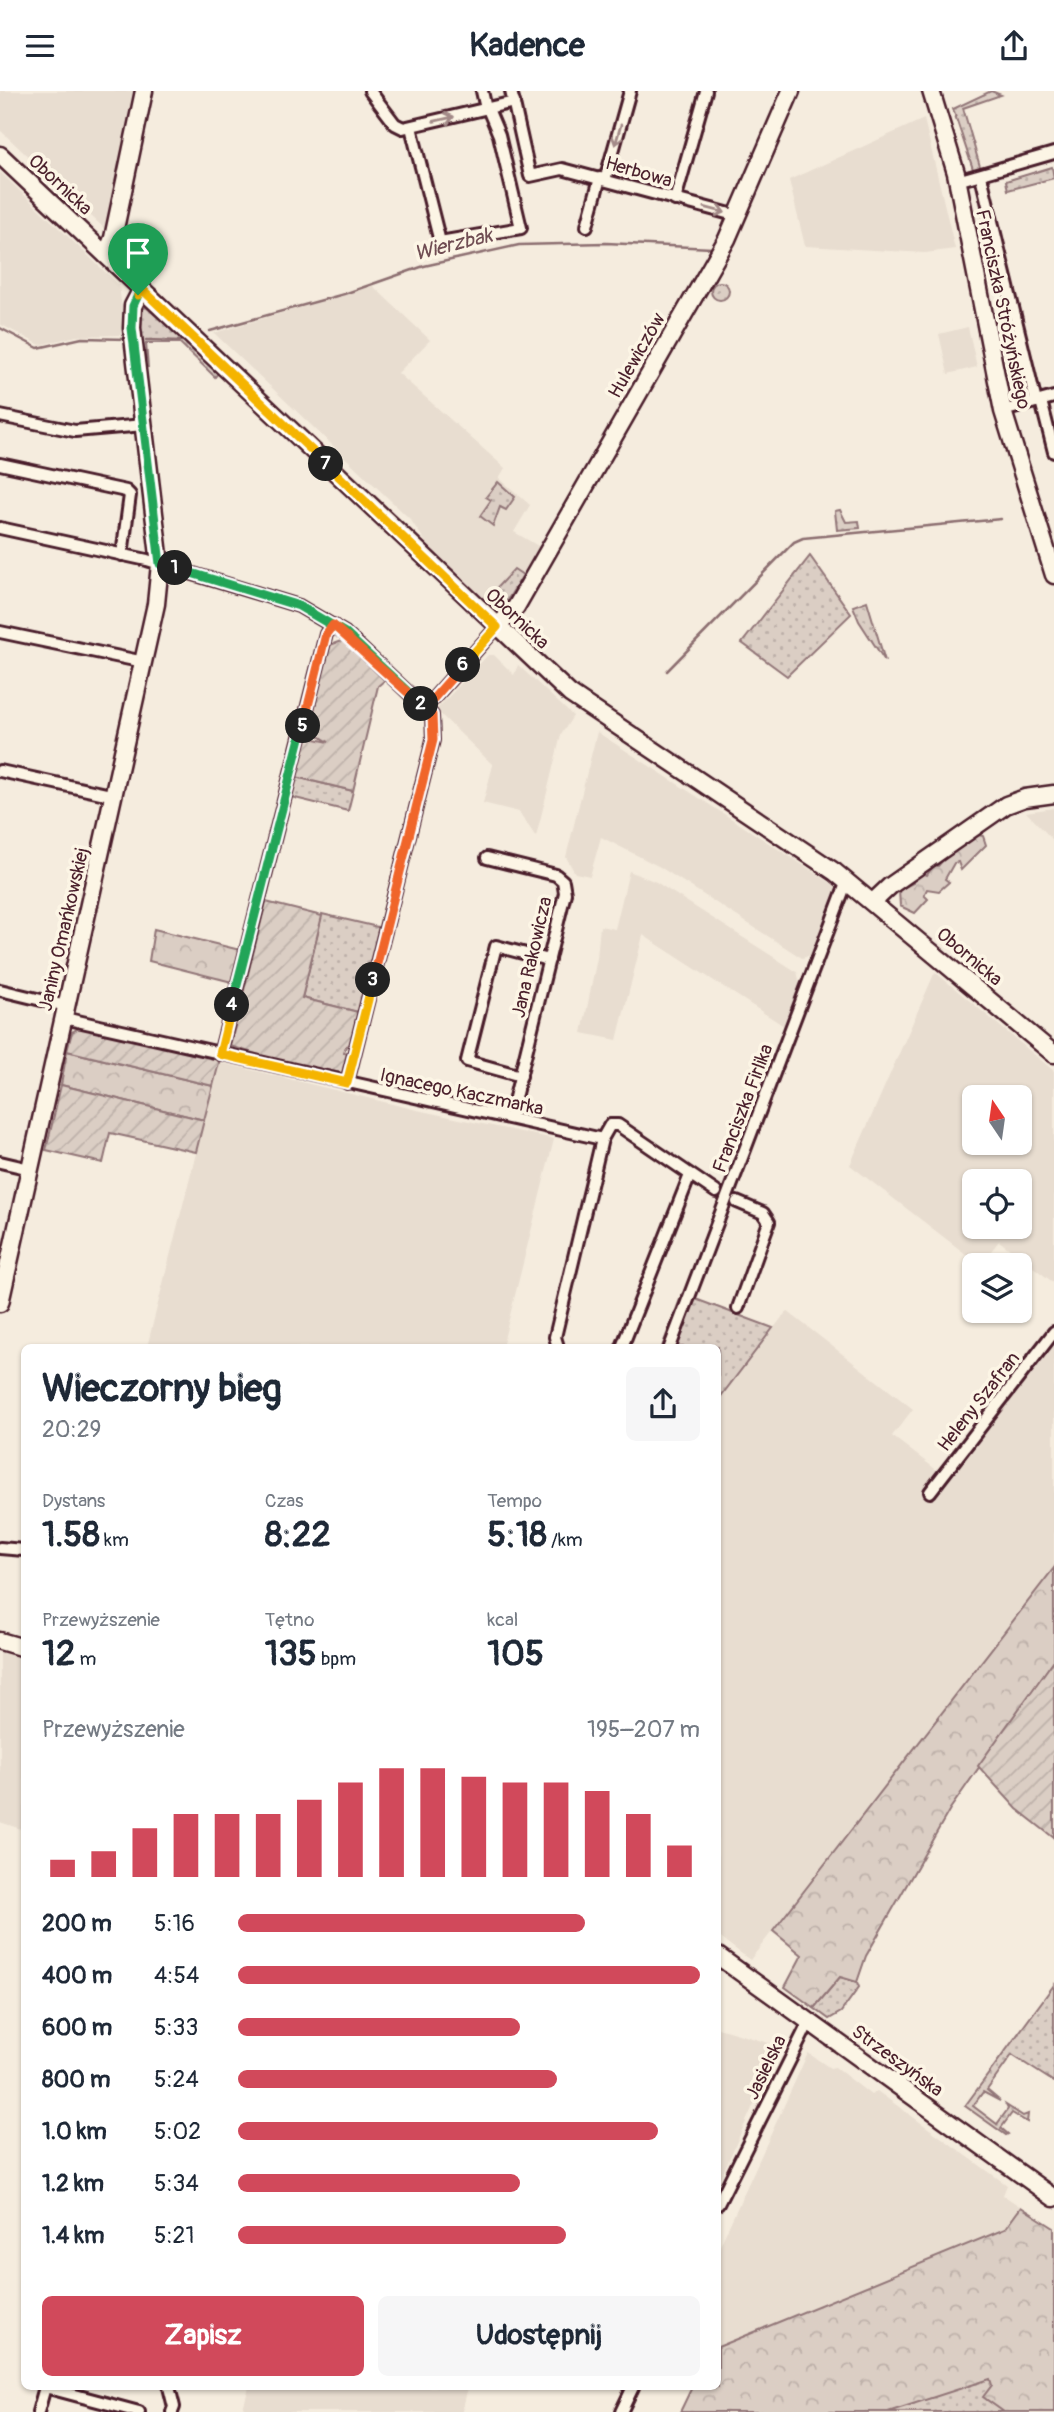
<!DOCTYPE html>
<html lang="pl">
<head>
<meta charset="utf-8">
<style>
	:root { --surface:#fff; --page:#f6f6f7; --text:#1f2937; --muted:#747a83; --accent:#d1495b }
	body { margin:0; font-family:Pangolin,sans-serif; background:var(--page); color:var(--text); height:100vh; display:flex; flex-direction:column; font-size:26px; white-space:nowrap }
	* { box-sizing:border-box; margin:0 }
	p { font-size:23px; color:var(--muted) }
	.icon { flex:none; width:38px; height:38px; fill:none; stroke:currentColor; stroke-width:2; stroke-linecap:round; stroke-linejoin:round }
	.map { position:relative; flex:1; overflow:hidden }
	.sheet { position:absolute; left:21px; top:1253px; width:700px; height:1046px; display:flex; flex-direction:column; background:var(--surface); border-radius:10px; box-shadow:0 2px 5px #0004 }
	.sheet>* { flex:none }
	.needle { width:46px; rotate:347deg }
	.buttons { position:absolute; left:962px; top:994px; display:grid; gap:14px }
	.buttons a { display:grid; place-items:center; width:70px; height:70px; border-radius:10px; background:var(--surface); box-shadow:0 2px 5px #0004; font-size:35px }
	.pin { position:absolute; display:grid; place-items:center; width:60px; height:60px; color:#fff; margin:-72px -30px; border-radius:50% 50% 50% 0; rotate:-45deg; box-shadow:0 0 7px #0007 }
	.pin .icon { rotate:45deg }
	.km { position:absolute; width:35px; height:35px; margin:-18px; border-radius:50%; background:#222; color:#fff; font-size:19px; line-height:35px; text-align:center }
	.round { display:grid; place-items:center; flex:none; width:74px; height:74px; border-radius:10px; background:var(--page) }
	.summary { display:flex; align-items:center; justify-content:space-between; height:119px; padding:0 21px }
	h1 { font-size:38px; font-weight:700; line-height:52px }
	.stats { display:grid; grid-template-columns:repeat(3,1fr); gap:10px; height:119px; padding:7px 21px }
	.stats div { display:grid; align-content:center }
	.stats b { font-size:35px; font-weight:700 }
	.stats small { font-size:19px; font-weight:400 }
	.stats p { font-size:19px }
	.chart { height:196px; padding:14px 21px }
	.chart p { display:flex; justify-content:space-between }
	.chart svg { width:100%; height:126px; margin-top:7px; stroke:var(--accent); stroke-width:6 }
	.cta { display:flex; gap:14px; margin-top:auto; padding:14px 21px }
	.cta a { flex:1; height:80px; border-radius:10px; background:var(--accent); color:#fff; font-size:28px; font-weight:700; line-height:80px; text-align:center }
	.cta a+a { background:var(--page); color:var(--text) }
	ul { padding:0 21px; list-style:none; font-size:23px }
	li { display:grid; grid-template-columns:112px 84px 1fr; align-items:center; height:52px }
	li i { height:18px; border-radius:9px; background:var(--accent) }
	header { display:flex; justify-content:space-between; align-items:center; height:91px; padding:0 21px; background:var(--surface); font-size:32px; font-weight:700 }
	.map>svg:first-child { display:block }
	.built { fill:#e8ddd0; fill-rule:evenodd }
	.grass { fill:url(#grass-dots); stroke:#927678; stroke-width:2 }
	.forest { fill:url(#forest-crowns); stroke:#927678; stroke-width:2 }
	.garden { fill:url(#garden-furrows); stroke:#927678; stroke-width:2 }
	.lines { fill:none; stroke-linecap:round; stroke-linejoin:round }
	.stream { stroke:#8c6e70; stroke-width:2.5 }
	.street-casing { stroke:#4a1f2b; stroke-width:16 }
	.secondary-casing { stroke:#4a1f2b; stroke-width:21 }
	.street { stroke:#fcf5e5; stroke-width:10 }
	.secondary { stroke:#fcf5e5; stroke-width:16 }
	.oneway { stroke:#a38a88 }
	.split-1-casing { stroke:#fff; stroke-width:14 }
	.split-2-casing { stroke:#fff; stroke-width:14 }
	.split-3-casing { stroke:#fff; stroke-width:14 }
	.split-4-casing { stroke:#fff; stroke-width:14 }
	.split-5-casing { stroke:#fff; stroke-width:14 }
	.split-6-casing { stroke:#fff; stroke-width:14 }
	.split-7-casing { stroke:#fff; stroke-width:14 }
	.split-8-casing { stroke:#fff; stroke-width:14 }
	.split-1 { stroke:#22a559; stroke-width:9 }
	.split-2 { stroke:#22a559; stroke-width:9 }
	.split-3 { stroke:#f0652b; stroke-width:9 }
	.split-4 { stroke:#f5b400; stroke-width:9 }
	.split-5 { stroke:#22a559; stroke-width:9 }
	.split-6 { stroke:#f0652b; stroke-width:9 }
	.split-7 { stroke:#f5b400; stroke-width:9 }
	.split-8 { stroke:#f5b400; stroke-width:9 }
	.labels { text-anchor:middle; stroke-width:7; stroke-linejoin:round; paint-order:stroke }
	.street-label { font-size:19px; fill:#4a1f2b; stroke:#fcf5e5 }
	.water-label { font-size:21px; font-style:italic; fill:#704d53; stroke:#fcf5e5 }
</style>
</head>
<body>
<header><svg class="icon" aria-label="menu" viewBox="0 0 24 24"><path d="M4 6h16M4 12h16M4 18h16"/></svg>Kadence<svg class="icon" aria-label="share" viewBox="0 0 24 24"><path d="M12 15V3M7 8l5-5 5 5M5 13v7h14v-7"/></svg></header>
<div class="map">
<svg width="1054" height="2321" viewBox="0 0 1054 2321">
	<defs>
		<pattern id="grass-dots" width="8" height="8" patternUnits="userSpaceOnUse" patternTransform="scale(1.75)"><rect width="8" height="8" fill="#dbcec4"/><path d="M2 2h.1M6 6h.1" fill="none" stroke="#bdb0a9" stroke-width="1.8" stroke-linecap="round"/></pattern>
		<pattern id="forest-crowns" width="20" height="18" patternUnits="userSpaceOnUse" patternTransform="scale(1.75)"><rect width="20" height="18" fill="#dbcec4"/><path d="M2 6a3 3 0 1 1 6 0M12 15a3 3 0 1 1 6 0" fill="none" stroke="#bdb0a9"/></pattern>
		<pattern id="garden-furrows" width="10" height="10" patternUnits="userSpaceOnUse" patternTransform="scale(1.75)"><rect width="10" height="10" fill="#dbcec4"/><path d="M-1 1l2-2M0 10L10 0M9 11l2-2" fill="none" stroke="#bdb0a9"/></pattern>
	</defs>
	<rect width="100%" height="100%" fill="#f5ecde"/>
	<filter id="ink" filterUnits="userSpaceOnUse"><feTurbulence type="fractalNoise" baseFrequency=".0143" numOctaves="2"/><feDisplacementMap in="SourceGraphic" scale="14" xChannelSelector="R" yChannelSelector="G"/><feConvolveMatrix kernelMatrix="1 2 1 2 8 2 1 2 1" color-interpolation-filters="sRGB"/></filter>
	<g filter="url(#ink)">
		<g class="built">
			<path d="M0,0H134L105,138L0,39Z"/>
			<path d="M924,28L955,158L925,162L805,155L789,89Z"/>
			<path d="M0,81L119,194L125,244L77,245L40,254L0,233Z"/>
			<path d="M373,195L430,249L398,282L505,377L499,387L530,414L514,441L540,456L505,517H494L427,453L410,428L214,242Z"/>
			<path d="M968,236L977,276L948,283L939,243Z"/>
			<path d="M488,564H494L514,584L518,574L573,625L561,644L536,746L519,721L483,712L493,674L436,619Z"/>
			<path d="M597,641L837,796L811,864L802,867L660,776L601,746L590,785L575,782L566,766Z"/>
			<path d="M1054,717V750L1026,721Z"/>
			<path d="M629,780L656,791L797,881L800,892L784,935L643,844L617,949L582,942L597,867L600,835L615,838Z"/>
			<path d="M935,881L1054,980V1192L999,1150L980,1174L850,1074ZM975,1006H1020V1052H975ZM975,1090H1020V1136H975Z"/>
			<path d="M219,971L417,1019L554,1048L502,1256H147Z"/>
			<path d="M787,1220L913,1318L892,1345L947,1387L1054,1248V1477L750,1869L718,1845V1309Z"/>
			<path d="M0,1560L24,1568V1739L0,1731Z"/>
			<path d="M718,1937L772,1953L765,1977L767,1984L721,2086L718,2084Z"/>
			<path d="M808,1962L830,1977L835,1976L871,2004L877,2000L1007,2094L1003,2104L1021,2116L1005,2138L718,2256V2159Z"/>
			<path d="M249,2296H468L462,2321H242Z"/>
		</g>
		<g class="grass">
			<path d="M991,0L1001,4L963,17L981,79L973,78L953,18Z"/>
			<path d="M1052,76L1054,87L1008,99L1006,90Z"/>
			<circle cx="720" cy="200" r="9"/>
			<path d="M146,216L212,274L218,282L215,286L180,252H146L148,277L146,260L141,255L140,219Z"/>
			<path d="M498,391L515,406L506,419L500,416L493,435L480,425L491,409L486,406Z"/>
			<path d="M840,419L846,431L859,430L860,437L837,439L835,420Z"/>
			<path d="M810,465L851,523L787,585L742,552Z"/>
			<path d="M514,478L523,484L505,513H498L489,505Z"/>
			<path d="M867,510L885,570L859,530L853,515Z"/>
			<path d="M296,686L353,700L348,720L291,706Z"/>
			<path d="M322,823L382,837L358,921L302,907Z"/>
			<path d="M682,1203L773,1237L718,1309V1256H662Z"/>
			<path d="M840,1886L857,1891L859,1896L841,1921L829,1928L814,1917Z"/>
			<path d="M1054,1894V1991L1012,1964L987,1999L1000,2010L983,2001L973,2015L997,2033L1008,2018L1006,2014L1023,2025L1028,2023L1027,2031L1012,2022L1001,2037L1008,2043L1006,2044L965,2015Z"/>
			<path d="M883,1995H886L1009,2085Z"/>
			<path d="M997,2262L1042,2321H820Z"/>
		</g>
		<g class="forest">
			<path d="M978,744L983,745L986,754L961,779L958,771L954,772L945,788L949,791L939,800L927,798L924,804L928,808L915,822L900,815L899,799L913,792V786L921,781L927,784L934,774L938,775C950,762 959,749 978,744Z"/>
			<path d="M154,838L240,859L232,891L149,870Z"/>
			<path d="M67,960L213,995L204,1029L61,994Z"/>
			<path d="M1054,1477V1569L950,1718L866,1865L857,1891L840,1886L814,1917L785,1896L802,1864L773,1840Z"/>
			<path d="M1021,2116L1054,2137V2321H1004L983,2306L992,2294L990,2288L888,2321H680L692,2296H718V2256L1005,2138Z"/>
		</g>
		<g class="garden">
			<path d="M344,549L385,589L378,595L353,700L296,686L306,646L329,651L308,638L330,554Z"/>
			<path d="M266,811L322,825L302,907L358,921L350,954L346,955L344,961L347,962L342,982L286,972L230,955Z"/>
			<path d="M81,936L220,968L213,995L67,960L72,941Z"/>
			<path d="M61,994L204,1029L196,1061L110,1042L103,1072L46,1059Z"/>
			<path d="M1054,1569V1747L1017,1718L978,1675Z"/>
		</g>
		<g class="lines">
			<g class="stream">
				<path d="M0,237L38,257L82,247L127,248"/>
				<path d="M210,240L344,203L424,175L519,154L606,152L712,157"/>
				<path d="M146,249L182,250"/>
				<path d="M667,580L794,451L803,447L1001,428"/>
			</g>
			<defs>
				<g id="street">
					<path d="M370,0L395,33L403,37L514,11"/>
					<path d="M482,0L486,18"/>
					<path d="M511,0L530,85L562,78L738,125"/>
					<path d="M411,36L440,151L521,137L499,44L488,18"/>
					<path d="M981,85L1036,311"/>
					<path d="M605,89L630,0"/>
					<path d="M957,90L1054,62"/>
					<path d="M675,109L706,0"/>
					<path d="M587,135L600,87"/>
					<path d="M1041,310L1054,361"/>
					<path d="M1003,320L1054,306"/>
					<path d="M0,325L75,340L144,334"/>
					<path d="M0,373L126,400L130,404L122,464"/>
					<path d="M0,437L147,469L299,515L345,542L432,624L433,649L347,992"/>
					<path d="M0,541L144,571"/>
					<path d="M425,617L497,536"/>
					<path d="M0,680L115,705"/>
					<path d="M487,767L556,784L563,790L565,802L510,1027"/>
					<path d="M0,899L66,915"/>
					<path d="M64,927L602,1048"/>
					<path d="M220,963L326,543L333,534"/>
					<path d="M521,985L467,970L496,855L549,869"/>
					<path d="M0,1071L30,1078"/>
					<path d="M737,1111L763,1122L769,1131L738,1217"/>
					<path d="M558,1256L555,1246L602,1048L610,1034H618L716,1101"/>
					<path d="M622,1256L690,1084"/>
					<path d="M670,1256L847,790"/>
					<path d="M930,1401L1054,1241"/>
					<path d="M0,1457L24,1459"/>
					<path d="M718,2113L809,1931"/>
					<path d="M45,2296L139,2321"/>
					<path d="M169,2296L174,2316L172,2321"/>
					<path d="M38,2321L45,2296"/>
					<path d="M621,2321L633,2296"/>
				</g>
				<g id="secondary">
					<path d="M931,0L956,82L1003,320L1054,484"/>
					<path d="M0,64L570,603L835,781L1054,963"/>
					<path d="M106,164L113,147L144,0"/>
					<path d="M497,536L516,516L727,148L791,0"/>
					<path d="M873,811L890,795L1006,714L1025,707L1054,703"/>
					<path d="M0,1212L156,513L160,473L132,237L133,215L142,198"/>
					<path d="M0,1550L24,1557"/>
					<path d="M718,1865L1054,2107"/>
				</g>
			</defs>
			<use href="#street" class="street-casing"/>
			<use href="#secondary" class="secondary-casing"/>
			<use href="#street" class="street"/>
			<use href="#secondary" class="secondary"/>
		</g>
		<defs><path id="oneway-shaft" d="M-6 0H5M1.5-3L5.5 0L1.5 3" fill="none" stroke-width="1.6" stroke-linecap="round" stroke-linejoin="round" transform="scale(1.75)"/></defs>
		<g class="oneway">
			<use href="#oneway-shaft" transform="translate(444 28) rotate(-13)"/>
			<use href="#oneway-shaft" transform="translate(618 44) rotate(106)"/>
			<use href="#oneway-shaft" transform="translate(715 119) rotate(15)"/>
		</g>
	</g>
	<g class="lines" filter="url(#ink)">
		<defs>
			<path id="split-1" d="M138,204L133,215L132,237L160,473L175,477"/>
			<path id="split-2" d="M175,477L299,515L345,542L421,613"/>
			<path id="split-3" d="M373,889L433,649L432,624L421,613"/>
			<path id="split-4" d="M232,914L220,963L347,992L373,889"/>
			<path id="split-5" d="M232,914L303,635"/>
			<path id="split-6" d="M303,635L326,543L333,534L425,617L463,574"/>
			<path id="split-7" d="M326,373L497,536L463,574"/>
			<path id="split-8" d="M138,204L142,198L326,373"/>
		</defs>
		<use href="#split-1" class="split-1-casing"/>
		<use href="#split-2" class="split-2-casing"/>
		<use href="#split-3" class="split-3-casing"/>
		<use href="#split-4" class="split-4-casing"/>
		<use href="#split-5" class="split-5-casing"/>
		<use href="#split-6" class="split-6-casing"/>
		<use href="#split-7" class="split-7-casing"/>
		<use href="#split-8" class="split-8-casing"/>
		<use href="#split-1" class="split-1"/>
		<use href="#split-2" class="split-2"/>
		<use href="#split-3" class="split-3"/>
		<use href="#split-4" class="split-4"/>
		<use href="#split-5" class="split-5"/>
		<use href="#split-6" class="split-6"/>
		<use href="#split-7" class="split-7"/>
		<use href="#split-8" class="split-8"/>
	</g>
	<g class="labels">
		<g class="street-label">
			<text transform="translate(639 80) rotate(16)" y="7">Herbowa</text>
			<text transform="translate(61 93) rotate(43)" y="7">Obornicka</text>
			<text transform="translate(1004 218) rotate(78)" y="7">Franciszka Stróżyńskiego</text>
			<text transform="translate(636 264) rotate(-60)" y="7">Hulewiczów</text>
			<text transform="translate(518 527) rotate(43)" y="7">Obornicka</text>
			<text transform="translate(63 838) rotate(-77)" y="7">Janiny Omańkowskiej</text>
			<text transform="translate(970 865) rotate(40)" y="7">Obornicka</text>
			<text transform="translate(531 866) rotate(-77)" y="7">Jana Rakowicza</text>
			<text transform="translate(462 1000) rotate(12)" y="7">Ignacego Kaczmarka</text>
			<text transform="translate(742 1017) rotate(-69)" y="7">Franciszka Firlika</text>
			<text transform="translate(978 1310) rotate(-52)" y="7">Heleny Szafran</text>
			<text transform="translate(898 1969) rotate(36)" y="7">Strzeszyńska</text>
			<text transform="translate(765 1976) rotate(-64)" y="7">Jasielska</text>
		</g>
		<g class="water-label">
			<text transform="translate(453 153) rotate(-14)" y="7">Wierzbak</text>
		</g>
	</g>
</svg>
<div class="buttons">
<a><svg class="needle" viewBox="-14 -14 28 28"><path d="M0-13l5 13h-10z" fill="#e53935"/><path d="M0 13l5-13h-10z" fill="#747a83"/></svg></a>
<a><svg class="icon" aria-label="locate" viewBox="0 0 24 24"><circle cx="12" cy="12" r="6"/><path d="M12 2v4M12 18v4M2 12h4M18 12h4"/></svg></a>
<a><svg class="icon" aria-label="layers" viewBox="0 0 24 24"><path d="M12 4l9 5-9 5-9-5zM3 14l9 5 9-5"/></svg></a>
</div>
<div class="pin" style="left:138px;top:204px;background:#1e9e55"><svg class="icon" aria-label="arrive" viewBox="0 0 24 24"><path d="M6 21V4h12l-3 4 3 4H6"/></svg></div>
<b class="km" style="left:175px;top:477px">1</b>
<b class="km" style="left:421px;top:613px">2</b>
<b class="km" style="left:373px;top:889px">3</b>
<b class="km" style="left:232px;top:914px">4</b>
<b class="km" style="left:303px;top:635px">5</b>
<b class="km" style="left:463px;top:574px">6</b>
<b class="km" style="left:326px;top:373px">7</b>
<section class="sheet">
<div class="summary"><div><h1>Wieczorny bieg</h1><p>20:29</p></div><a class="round"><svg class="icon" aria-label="share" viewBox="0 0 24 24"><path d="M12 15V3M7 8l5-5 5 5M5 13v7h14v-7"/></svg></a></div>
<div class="stats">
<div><p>Dystans</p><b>1.58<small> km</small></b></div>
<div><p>Czas</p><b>8:22</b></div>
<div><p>Tempo</p><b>5:18<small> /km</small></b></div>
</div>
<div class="stats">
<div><p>Przewyższenie</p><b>12<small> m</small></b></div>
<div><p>Tętno</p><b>135<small> bpm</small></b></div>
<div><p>kcal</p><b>105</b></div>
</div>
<div class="chart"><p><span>Przewyższenie</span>195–207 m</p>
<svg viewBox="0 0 160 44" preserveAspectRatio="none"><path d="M5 44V38M15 44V35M25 44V27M35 44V22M45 44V22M55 44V22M65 44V17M75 44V11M85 44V6M95 44V6M105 44V9M115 44V11M125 44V11M135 44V14M145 44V22M155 44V33"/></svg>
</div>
<ul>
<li><b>200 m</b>5:16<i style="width:75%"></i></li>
<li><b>400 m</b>4:54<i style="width:100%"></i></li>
<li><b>600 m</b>5:33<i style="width:61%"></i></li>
<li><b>800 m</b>5:24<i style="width:69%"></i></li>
<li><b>1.0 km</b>5:02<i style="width:91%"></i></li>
<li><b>1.2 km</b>5:34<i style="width:61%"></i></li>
<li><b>1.4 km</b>5:21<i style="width:71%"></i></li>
</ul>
<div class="cta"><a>Zapisz</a><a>Udostępnij</a></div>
</section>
</div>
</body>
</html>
